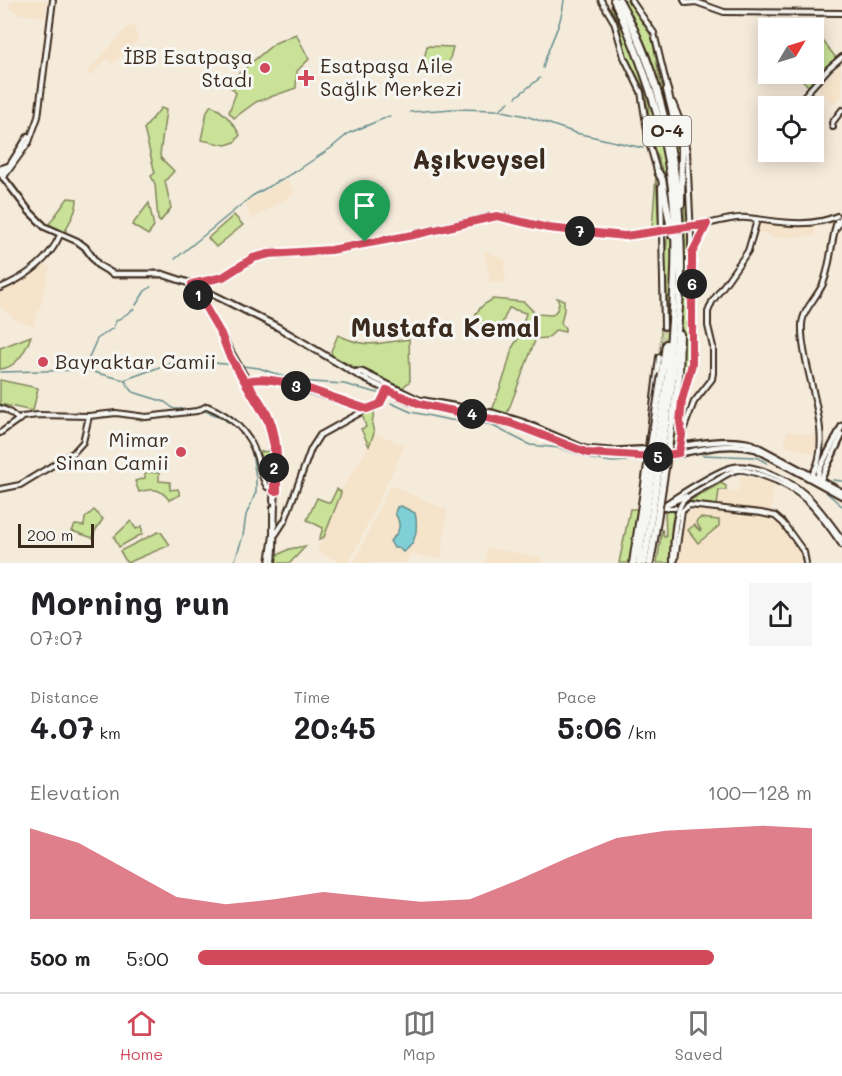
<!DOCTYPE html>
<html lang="en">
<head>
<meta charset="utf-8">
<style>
	:root { --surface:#fff; --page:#f6f6f6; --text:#202124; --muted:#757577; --line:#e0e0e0; --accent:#d1495b }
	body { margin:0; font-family:Mali,sans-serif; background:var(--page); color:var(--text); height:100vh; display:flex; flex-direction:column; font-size:22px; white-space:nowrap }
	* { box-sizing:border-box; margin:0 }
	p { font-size:20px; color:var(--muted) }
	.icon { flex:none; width:33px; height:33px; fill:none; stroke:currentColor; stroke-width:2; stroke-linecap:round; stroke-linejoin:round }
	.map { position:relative; height:563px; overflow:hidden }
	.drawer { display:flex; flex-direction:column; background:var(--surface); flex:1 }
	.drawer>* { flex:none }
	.needle { width:39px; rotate:52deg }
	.controls { position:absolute; left:758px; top:18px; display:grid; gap:12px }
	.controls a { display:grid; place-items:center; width:66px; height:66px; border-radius:0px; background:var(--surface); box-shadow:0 3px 15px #0003; font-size:30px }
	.scale { position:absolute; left:18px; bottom:15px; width:76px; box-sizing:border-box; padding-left:6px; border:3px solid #3b2a1e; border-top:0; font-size:16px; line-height:21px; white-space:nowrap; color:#3b2a1e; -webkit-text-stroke:4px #f6f6f2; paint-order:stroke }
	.pin { position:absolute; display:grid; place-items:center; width:51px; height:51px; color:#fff; margin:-62px -26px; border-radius:50% 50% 50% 0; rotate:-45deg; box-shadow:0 0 6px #0007 }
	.pin .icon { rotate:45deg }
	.km { position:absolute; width:30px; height:30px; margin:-15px; border-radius:50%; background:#222; color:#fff; font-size:16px; line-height:30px; text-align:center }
	.round { display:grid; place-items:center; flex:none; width:63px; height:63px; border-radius:0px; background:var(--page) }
	.summary { display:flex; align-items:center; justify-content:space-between; height:102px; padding:0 30px }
	h1 { font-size:33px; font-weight:700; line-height:45px }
	.stats { display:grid; grid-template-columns:repeat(3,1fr); gap:9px; height:102px; padding:6px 30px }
	.stats div { display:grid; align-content:center }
	.stats b { font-size:30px; font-weight:700 }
	.stats small { font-size:16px; font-weight:400 }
	.stats p { font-size:16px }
	.chart { height:168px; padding:12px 30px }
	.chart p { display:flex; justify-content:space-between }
	.chart svg { width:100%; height:108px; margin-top:6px; fill:var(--accent); opacity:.7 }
	ul { padding:0 30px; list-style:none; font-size:20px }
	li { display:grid; grid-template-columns:96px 72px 1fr; align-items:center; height:45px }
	li i { height:15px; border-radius:8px; background:var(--accent) }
	.tabs { display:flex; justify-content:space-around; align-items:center; height:84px; border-top:2px solid var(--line); background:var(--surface); font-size:16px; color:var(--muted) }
	.tabs a { display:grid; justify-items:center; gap:3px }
	.tabs .on { color:var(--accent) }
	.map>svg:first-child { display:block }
	.built { fill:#f5e3ca }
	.green { fill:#c9e298; stroke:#82865b; stroke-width:1.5 }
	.water { fill:#7fd0d6; stroke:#648e8c; stroke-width:1.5 }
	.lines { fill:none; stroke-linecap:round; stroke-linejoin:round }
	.stream { stroke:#648e8c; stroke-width:1.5 }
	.secondary-tunnel { stroke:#d0c4b5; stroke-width:4; stroke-dasharray:4 2; stroke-linecap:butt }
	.secondary-casing { stroke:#3b2a1e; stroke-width:8 }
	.primary-casing { stroke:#3b2a1e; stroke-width:9 }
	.highway-casing { stroke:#3b2a1e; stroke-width:10 }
	.secondary { stroke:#f6f6f2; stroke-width:4 }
	.primary { stroke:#f6f6f2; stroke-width:4.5 }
	.highway { stroke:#f6f6f2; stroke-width:6 }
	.secondary-bridge-casing { stroke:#3b2a1e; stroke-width:8; stroke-linecap:butt }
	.highway-bridge-casing { stroke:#3b2a1e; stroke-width:10; stroke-linecap:butt }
	.secondary-bridge { stroke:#f6f6f2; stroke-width:4 }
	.highway-bridge { stroke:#f6f6f2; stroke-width:6 }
	.route-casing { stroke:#fff; stroke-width:12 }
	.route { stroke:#d1495b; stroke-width:8 }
	.poi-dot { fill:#d1495b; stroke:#f6f6f2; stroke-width:2 }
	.labels { text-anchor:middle; stroke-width:6; stroke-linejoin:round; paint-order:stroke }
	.shield { fill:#f6f6f2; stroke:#73675e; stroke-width:1.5 }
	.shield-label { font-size:18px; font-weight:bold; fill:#3b2a1e }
	.poi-label { font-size:20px; fill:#3b2a1e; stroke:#f6f6f2; text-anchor:end }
	.district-label { font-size:26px; font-weight:bold; fill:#3b2a1e; stroke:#f6f6f2 }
</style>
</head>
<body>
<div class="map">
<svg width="842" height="563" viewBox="0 0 842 563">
	<rect width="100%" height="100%" fill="#f5ebdb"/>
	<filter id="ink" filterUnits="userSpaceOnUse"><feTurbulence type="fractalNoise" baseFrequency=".0167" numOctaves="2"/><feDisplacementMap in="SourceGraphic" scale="12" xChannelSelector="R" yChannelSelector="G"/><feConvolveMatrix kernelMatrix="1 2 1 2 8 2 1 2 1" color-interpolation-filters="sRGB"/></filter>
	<g filter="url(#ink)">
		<g class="built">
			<path d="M13,0H47L45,17L21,14L8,7Z"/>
			<path d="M129,26H134L138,40L113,64L107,59L90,76L86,73Z"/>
			<path d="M841,63L842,96L831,105L818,88Z"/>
			<path d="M287,179L295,193L251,220L245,203Z"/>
			<path d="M759,223L790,226L815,225V236L772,238L771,235L756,231Z"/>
			<path d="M484,250L507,261L504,267L506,282L490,283Z"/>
			<path d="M44,265L50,266L42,301L33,326L18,321L0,307V291L16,285Z"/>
			<path d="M787,431L818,436L814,454L785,446Z"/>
			<path d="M374,433L405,445L349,563H342L321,553L317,550L343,487L369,446Z"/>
			<path d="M741,475L774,484L770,520L781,525L802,552L805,558L804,563H679L686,513L692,510L716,512L719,490L738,491Z"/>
			<path d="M390,485L447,510L441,559L409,554L407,563H354Z"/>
			<path d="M487,548L541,557L540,563H486Z"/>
		</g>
		<g class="green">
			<path d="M623,0H628L652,37L659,75L680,147V188C673,143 666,98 650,55C643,36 632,18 623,0Z"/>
			<path d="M613,5C648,65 665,145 671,215L664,175L653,145L648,107L643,87L627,56L618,20L610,8Z"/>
			<path d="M296,34L309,59L297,71L296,88L256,102L234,118L229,112L236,93L227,83L275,43Z"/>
			<path d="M823,41L836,58L808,86L797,74H813V54L818,52L816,46Z"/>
			<path d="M427,46L453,47L448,66L440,76L421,72Z"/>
			<path d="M211,105C223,111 234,123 240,135L235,142L226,145L201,140L207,111Z"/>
			<path d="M161,108L166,110L160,155L161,158L174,171L165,181L171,208L160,222L158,220L155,184L151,176L155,173L144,129Z"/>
			<path d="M684,150L690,219L691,356L679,405L677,444L664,446L658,386L662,356L657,355L660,351L661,328H667L668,311L665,257L668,234H671L672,287L680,348L685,275Z"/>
			<path d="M656,175L659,227L652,229Z"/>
			<path d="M68,198L77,199C77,213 70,219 65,232L49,224Z"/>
			<path d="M149,203L154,227L148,235L132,225Z"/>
			<path d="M234,215L243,225L216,247L208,238Z"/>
			<path d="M557,298L564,300V310L561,323L565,328V332L556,330C550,337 546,340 536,338L507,414L492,411L506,371L512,348L519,337L526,313L509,308L498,332C492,328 480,324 476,320V313L483,305L493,299L524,302L536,314L552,315L557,310L559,303Z"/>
			<path d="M338,335C367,349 379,343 409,339L410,381L401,389L377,377L376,375L361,368L358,369L332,356L331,351Z"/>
			<path d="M31,336C26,350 17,368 0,369V348Z"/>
			<path d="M0,380L38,388L33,411L0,404Z"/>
			<path d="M375,409L372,424L374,433L369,446L361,429L366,427L362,414Z"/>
			<path d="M272,451L273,486C261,481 262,464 260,452Z"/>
			<path d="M145,472L159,473V481L170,482V490L178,489L180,495L169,500C160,488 153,488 139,492L135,481L145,478Z"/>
			<path d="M721,483L726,486V490H719L717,506L689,501Z"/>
			<path d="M337,489L341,492L340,496L324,537L319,540L323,528L307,520L317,498L330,503Z"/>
			<path d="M630,509H638L630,563H619Z"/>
			<path d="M94,510L103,519L95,531L93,538L72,531L75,525L84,526L85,518Z"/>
			<path d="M677,510L671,563H657L662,529L664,537H666L665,511Z"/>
			<path d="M700,518L719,520V526L698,543L688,530L694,525L700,531L701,530L696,522Z"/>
			<path d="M131,521L136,529L142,526V534L119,547L114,537Z"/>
			<path d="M158,532H161L170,545L127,563L120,551Z"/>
			<path d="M306,546L290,563H272L274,554H280L289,549Z"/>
		</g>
		<path class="water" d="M401,506L415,513C418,527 417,544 403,552L399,548H394L390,541C400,532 402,525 395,513L397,507Z"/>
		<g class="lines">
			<g class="stream">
				<path d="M543,68C548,44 562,26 564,0"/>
				<path d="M516,97L540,78"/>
				<path d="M499,110L509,102"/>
				<path d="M410,112L453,109L498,110L526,116L576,133L643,148"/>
				<path d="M175,259L252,196L295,172L331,148L349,133L390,116"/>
				<path d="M136,305L145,291L151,287"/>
				<path d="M242,366L259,368L296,381L344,384L378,393"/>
				<path d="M86,370L89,357L97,339L113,328L116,321L134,309"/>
				<path d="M0,372L86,370L124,380L179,360L237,365"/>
				<path d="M124,380L133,392L165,402L174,409H198"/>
				<path d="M391,403L411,412L450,420L489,424L530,445L560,448L592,459L612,462L627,461"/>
				<path d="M205,411L221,417L229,423"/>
				<path d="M702,455L756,457L767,463"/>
				<path d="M833,480L842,481"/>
				<path d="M827,493L842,506"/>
				<path d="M234,563L243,536L246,515L256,492V478L251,447"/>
			</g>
			<g class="secondary-tunnel">
				<path d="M659,357L664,327"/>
				<path d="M675,508L691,504"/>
			</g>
			<defs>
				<g id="secondary">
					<path d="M601,0L614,22L624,57L641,92L649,143L658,174"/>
					<path d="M631,0L654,33L668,91"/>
					<path d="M684,0L686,3L696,2L724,12L842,13"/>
					<path d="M804,96L829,68L842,57"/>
					<path d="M673,103L679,118L687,151L691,236L692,364L682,400L681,446"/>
					<path d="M833,127L832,123L842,110"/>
					<path d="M0,174L7,169L28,136"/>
					<path d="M3,178L29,142L38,117L53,0"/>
					<path d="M661,187L664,327"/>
					<path d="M695,227C710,224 733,216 747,218C776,221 809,229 837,216"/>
					<path d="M837,227L842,217"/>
					<path d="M692,252L707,225"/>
					<path d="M0,288C26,277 49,261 60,235"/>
					<path d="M246,381L261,379L272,380L366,408"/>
					<path d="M0,408L8,411L19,420L22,417L38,415L89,416L116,413L146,417L197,411L207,406C229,415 249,431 256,455C260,467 261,477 267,487L277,491"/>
					<path d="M0,433L18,420"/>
					<path d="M682,433L694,402L712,379L713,373V347L708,326V312L712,302L748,251L757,220"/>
					<path d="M647,456L659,357"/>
					<path d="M813,473C836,437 800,367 802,325C802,311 817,297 823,284C831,265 831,241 837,221"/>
					<path d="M0,489L20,485L73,453L83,442L89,416"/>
					<path d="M273,501L275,460"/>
					<path d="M668,504L686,496"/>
					<path d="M664,505C683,493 703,479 724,470C738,464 750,466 764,471C806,486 816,505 842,539"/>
					<path d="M657,508H675"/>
					<path d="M276,534L285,520L311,449L320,435L367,409L380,404L388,390"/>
					<path d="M675,560L682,511L689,505L761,513L775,516L783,523L804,552L806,563"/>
					<path d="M269,563L273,535V508"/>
					<path d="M273,563C275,544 274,525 275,506C277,473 281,439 264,409L192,284L223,277L253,258L269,254L331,250L413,235L488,217H505L548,228L625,236L669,230"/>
					<path d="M673,563C673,549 674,510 684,500C692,493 703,488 712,483C720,479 728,472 737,470C746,469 756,473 764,476C804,489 819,512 842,545"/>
				</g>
				<g id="primary">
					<path d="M0,169L9,166"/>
					<path d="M0,173L29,211L45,227L77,241L85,247L98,265L113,274H162L192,284L276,326L361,377L410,401L511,423L588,453L652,457"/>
					<path d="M356,372H362L419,400L493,413L522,422L585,449L611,451L651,449"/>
					<path d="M666,448C693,445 725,437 752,444L842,492"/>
					<path d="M667,456C696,451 725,441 756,449L842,496"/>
					<path d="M817,480L819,470L842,426"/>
					<path d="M818,481H820L842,435"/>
				</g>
				<g id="highway">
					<path d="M614,0C648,72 673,148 675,229C677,278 671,327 668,375"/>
					<path d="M619,0C665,82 681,178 681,271C680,306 676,341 673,376"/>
					<path d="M667,90L682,150L681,204"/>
					<path d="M658,172L662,179L672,235"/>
					<path d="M662,374L666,344"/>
					<path d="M679,377L680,334"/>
					<path d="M633,563L636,543"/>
					<path d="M639,563L641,544"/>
					<path d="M644,563L647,545"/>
					<path d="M650,563L653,546"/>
				</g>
			</defs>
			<use href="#secondary" class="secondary-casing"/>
			<use href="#primary" class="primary-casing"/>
			<use href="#highway" class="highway-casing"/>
			<use href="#secondary" class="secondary"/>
			<use href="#primary" class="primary"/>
			<use href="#highway" class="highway"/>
			<defs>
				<path id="secondary-bridge" d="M669,230L695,227"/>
				<g id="highway-bridge">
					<path d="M636,543L662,374"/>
					<path d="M641,544L668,375"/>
					<path d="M647,545L673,376"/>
					<path d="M653,546L679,377"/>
				</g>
			</defs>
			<use href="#secondary-bridge" class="secondary-bridge-casing"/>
			<use href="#highway-bridge" class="highway-bridge-casing"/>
			<use href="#secondary-bridge" class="secondary-bridge"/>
			<use href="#highway-bridge" class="highway-bridge"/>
		</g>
	</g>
	<g class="lines" filter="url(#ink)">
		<defs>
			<path id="route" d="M497,216L548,228L625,236L707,224L692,253V364L682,400L680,422L682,435L679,453L654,457L588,453L511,423L420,404L387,390L380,404L367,409C337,400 276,372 247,381C254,393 263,405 269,417C279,441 277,466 277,491H274V446L268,421L229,355L221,334L192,284L223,277L253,258L269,254L331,250L413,235Z"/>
		</defs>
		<use href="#route" class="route-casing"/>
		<use href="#route" class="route"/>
	</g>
	<g class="poi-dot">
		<circle cx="265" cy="68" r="6"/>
		<path d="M303 69h6v6h6v6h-6v6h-6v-6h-6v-6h6z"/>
		<circle cx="43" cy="362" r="6"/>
		<circle cx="181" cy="452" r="6"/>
	</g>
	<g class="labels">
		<rect class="shield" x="643" y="116" width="48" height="30" rx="4.5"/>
		<g class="shield-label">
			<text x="667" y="137">O-4</text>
		</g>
		<g class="poi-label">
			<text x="253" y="64">İBB Esatpaşa<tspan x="253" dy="23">Stadı</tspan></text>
			<text x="320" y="73" text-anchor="start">Esatpaşa Aile<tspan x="320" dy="23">Sağlık Merkezi</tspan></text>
			<text x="55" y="369" text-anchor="start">Bayraktar Camii</text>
			<text x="169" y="447">Mimar<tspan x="169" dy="23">Sinan Camii</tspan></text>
		</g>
		<g class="district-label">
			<text x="479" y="169">Aşıkveysel</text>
			<text x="445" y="337">Mustafa Kemal</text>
		</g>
	</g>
</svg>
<div class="controls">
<a><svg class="needle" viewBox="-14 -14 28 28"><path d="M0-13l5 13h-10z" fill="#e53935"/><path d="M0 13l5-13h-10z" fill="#757577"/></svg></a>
<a><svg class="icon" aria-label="locate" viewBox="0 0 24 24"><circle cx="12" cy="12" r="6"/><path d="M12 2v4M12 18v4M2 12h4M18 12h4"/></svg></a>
</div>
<div class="scale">200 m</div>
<div class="pin" style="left:365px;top:242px;background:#1e9e55"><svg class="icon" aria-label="arrive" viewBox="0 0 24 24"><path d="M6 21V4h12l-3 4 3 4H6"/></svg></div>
<b class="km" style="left:198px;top:295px">1</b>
<b class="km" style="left:274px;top:468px">2</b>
<b class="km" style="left:296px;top:386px">3</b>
<b class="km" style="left:472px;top:414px">4</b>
<b class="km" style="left:658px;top:457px">5</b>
<b class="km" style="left:692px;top:284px">6</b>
<b class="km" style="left:580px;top:231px">7</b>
</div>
<section class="drawer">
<div class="summary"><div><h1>Morning run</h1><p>07:07</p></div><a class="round"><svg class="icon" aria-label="share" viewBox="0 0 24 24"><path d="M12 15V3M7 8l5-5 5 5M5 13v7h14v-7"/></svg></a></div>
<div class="stats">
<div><p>Distance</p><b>4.07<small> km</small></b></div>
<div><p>Time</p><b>20:45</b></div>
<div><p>Pace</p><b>5:06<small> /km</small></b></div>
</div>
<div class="chart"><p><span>Elevation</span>100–128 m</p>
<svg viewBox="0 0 160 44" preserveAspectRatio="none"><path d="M0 44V7L10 13L20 24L30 35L40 38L50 36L60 33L70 35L80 37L90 36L100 28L110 19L120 11L130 8L140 7L150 6L160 7V44z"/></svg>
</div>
<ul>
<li><b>500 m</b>5:00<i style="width:84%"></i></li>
</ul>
</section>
<nav class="tabs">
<a class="on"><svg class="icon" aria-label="home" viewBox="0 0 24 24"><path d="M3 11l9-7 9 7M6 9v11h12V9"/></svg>Home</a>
<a><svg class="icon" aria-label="map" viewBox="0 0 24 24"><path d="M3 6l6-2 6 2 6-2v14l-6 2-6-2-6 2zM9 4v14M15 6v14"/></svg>Map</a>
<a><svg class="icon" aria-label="saved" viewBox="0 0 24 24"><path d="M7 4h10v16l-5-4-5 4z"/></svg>Saved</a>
</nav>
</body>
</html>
